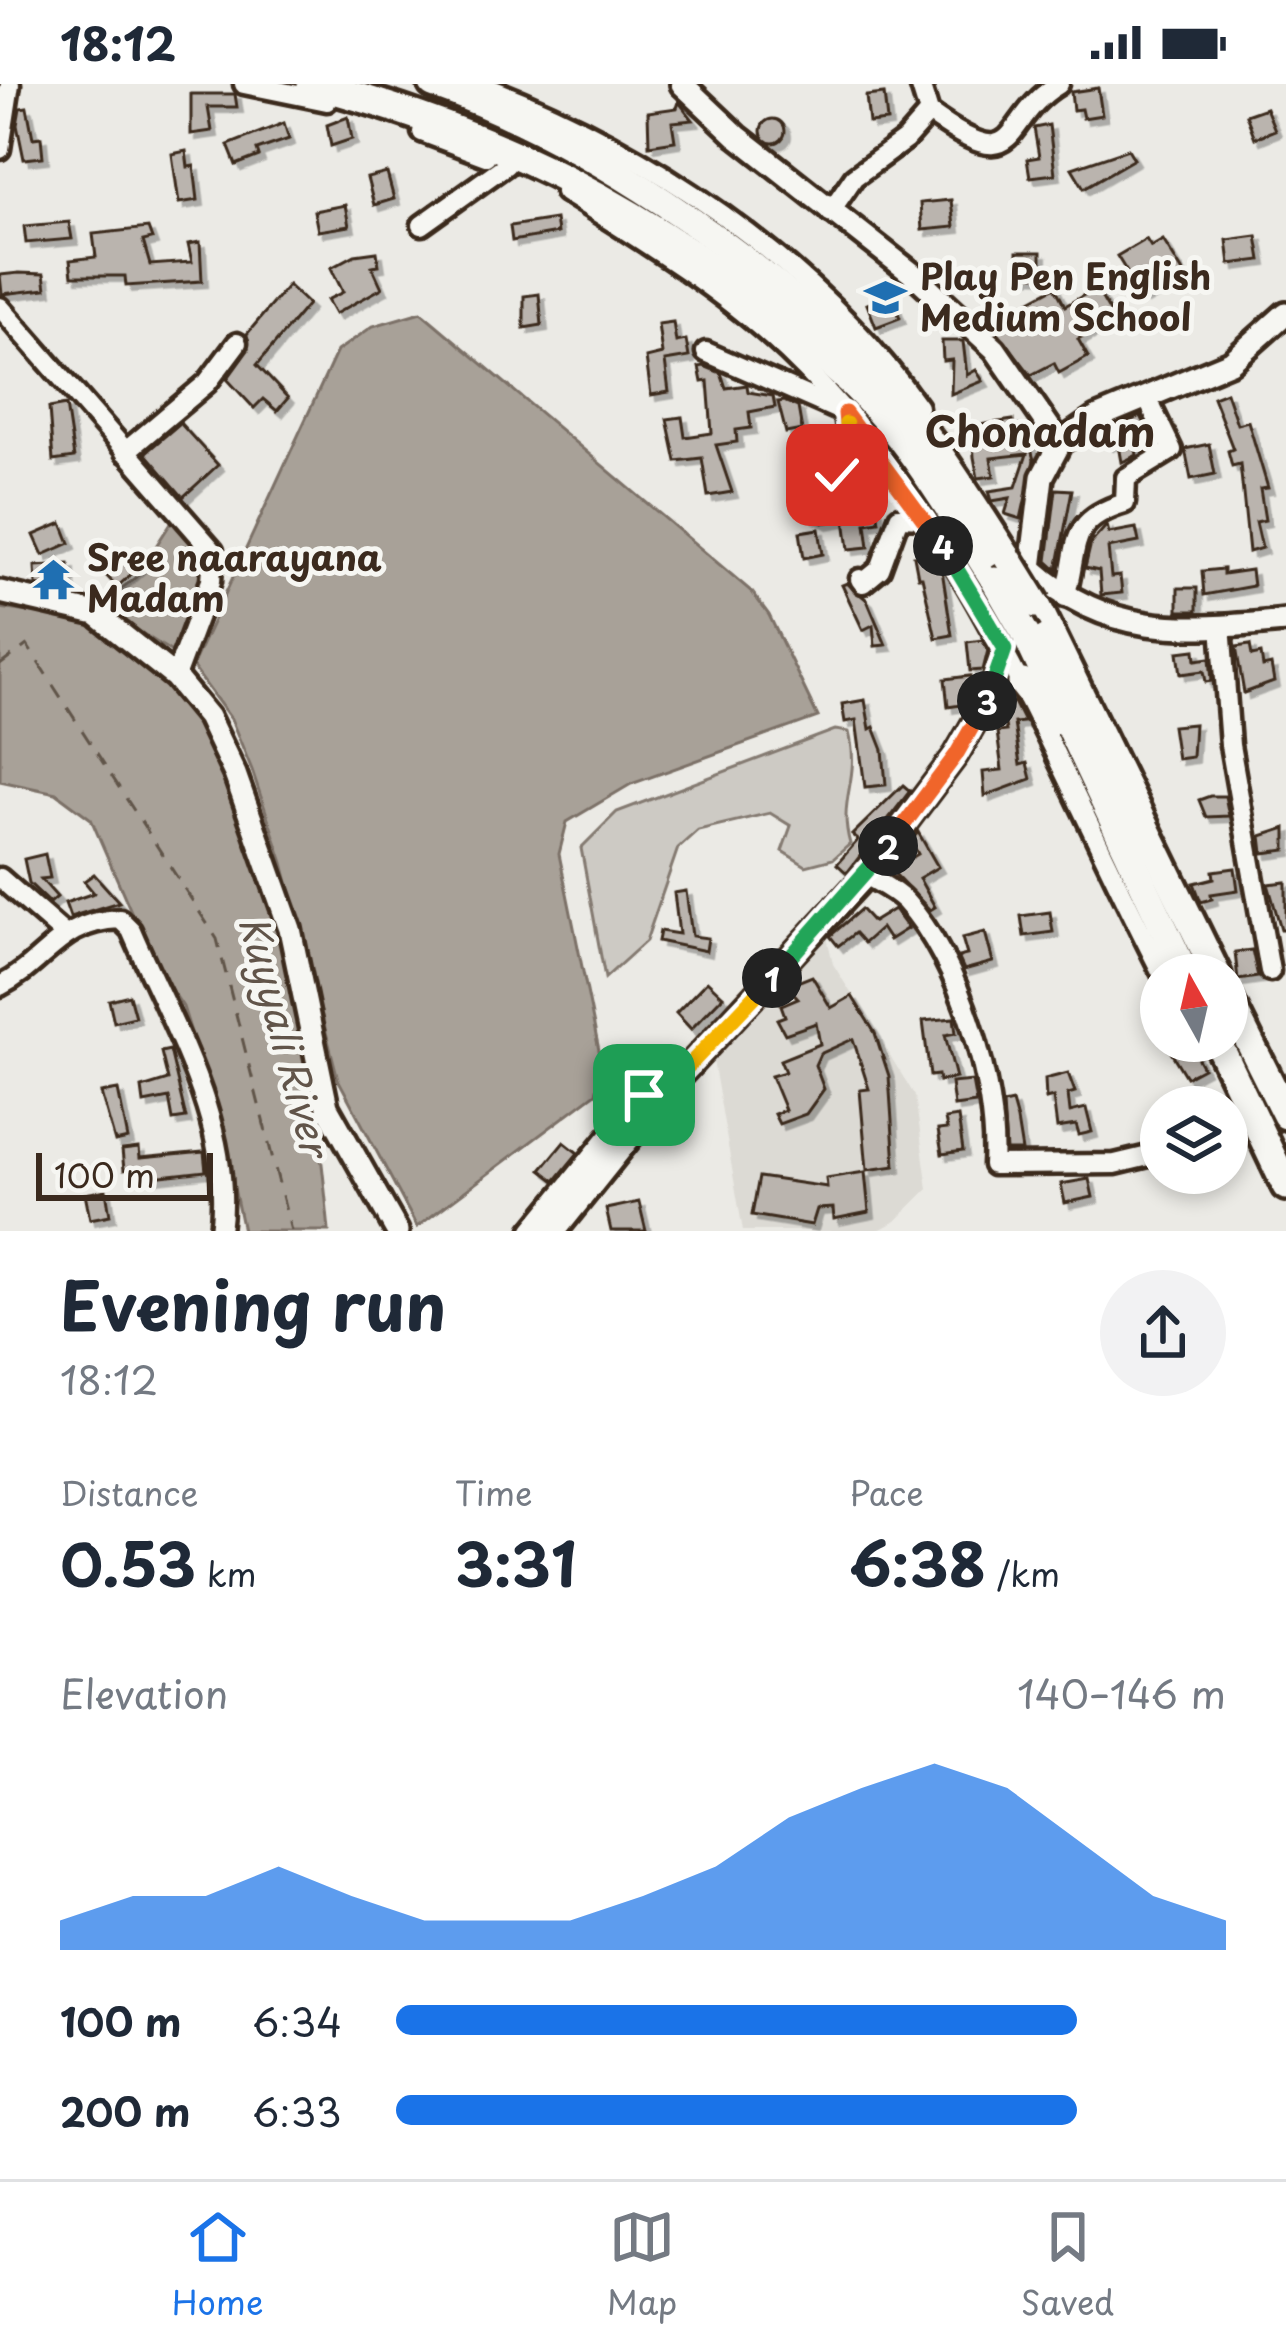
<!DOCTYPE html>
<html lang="en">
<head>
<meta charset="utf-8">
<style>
	:root { --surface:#fff; --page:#f2f2f3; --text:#1f2937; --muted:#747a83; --line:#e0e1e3; --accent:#1a73e8 }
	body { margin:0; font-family:"Playpen Sans",sans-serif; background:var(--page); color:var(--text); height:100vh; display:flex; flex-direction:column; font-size:45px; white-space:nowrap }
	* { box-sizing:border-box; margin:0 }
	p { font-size:39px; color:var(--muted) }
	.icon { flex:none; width:66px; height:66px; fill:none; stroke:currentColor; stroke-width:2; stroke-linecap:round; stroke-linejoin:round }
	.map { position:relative; height:1147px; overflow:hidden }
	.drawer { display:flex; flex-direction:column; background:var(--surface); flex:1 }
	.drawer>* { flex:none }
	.needle { width:78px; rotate:352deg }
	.fabs { position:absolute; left:1140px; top:870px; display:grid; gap:24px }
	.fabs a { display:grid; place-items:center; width:108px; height:108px; border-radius:50%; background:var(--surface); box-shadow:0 6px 18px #0003; font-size:60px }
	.scale { position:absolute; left:36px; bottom:30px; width:177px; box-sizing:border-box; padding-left:12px; border:6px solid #3b2a1e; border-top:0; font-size:33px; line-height:42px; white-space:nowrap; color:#3b2a1e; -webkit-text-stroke:9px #f6f6f2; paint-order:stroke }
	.pin { position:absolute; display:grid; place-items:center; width:102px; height:102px; color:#fff; margin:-51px; border-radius:24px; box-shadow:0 6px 18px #0006 }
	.km { position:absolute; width:60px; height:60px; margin:-30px; border-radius:50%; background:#222; color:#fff; font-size:33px; line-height:60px; text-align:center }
	.round { display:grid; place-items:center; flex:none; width:126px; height:126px; border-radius:63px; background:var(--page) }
	.head { display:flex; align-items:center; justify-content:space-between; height:204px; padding:0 60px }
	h1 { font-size:66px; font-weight:700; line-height:90px }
	.metrics { display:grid; grid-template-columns:repeat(3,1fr); gap:18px; height:204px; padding:12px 60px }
	.metrics div { display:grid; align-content:center }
	.metrics b { font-size:60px; font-weight:700 }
	.metrics small { font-size:33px; font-weight:400 }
	.metrics p { font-size:33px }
	.chart { height:336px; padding:24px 60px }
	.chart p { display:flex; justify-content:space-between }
	.chart svg { width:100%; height:216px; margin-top:12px; fill:var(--accent); opacity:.7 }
	ul { padding:0 60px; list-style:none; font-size:39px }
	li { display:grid; grid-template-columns:192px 144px 1fr; align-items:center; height:90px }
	li i { height:30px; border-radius:15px; background:var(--accent) }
	.status { display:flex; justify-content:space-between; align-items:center; height:84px; padding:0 60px; background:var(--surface); direction:ltr }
	.status svg { height:33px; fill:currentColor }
	.dock { display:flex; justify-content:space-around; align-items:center; height:168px; border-top:3px solid var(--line); background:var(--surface); font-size:33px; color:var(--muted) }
	.dock a { display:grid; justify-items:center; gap:6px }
	.dock .current { color:var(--accent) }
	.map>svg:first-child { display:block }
	.built { fill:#dcdad4 }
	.green { fill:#cdcac4; stroke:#847a71; stroke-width:3 }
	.water { fill:#a8a198; stroke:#7c7167; stroke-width:3 }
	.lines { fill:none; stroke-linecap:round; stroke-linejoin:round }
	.ferry { stroke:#615449; stroke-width:3; stroke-dasharray:15 12; stroke-linecap:butt }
	.building { fill:#bab4ae; stroke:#3b2a1e; stroke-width:3; filter:url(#shadow) }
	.minor-casing { stroke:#3b2a1e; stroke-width:27 }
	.major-casing { stroke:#3b2a1e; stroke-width:30 }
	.highway-casing { stroke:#3b2a1e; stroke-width:36 }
	.minor { stroke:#f6f6f2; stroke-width:18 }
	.major { stroke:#f6f6f2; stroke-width:21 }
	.highway { stroke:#f6f6f2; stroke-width:27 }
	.highway-bridge-casing { stroke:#3b2a1e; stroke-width:36; stroke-linecap:butt }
	.highway-bridge { stroke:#f6f6f2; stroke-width:27 }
	.split-1-casing { stroke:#fff; stroke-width:24 }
	.split-2-casing { stroke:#fff; stroke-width:24 }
	.split-3-casing { stroke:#fff; stroke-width:24 }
	.split-4-casing { stroke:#fff; stroke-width:24 }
	.split-5-casing { stroke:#fff; stroke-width:24 }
	.split-6-casing { stroke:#fff; stroke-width:24 }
	.split-1 { stroke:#f5b400; stroke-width:15 }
	.split-2 { stroke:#22a559; stroke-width:15 }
	.split-3 { stroke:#f0652b; stroke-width:15 }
	.split-4 { stroke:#22a559; stroke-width:15 }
	.split-5 { stroke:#f0652b; stroke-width:15 }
	.split-6 { stroke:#f5b400; stroke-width:15 }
	.labels { text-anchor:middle; stroke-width:10; stroke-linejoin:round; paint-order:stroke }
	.poi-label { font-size:36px; font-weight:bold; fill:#3b2a1e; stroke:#f6f6f2; text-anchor:start }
	.water-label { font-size:39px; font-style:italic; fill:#615449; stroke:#f6f6f2 }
	.quarter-label { font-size:42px; font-weight:bold; fill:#3b2a1e; stroke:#f6f6f2 }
</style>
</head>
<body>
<div class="status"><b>18:12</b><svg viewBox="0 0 49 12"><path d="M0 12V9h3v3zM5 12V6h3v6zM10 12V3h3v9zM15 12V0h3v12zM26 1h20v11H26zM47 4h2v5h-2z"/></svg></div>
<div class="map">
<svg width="1286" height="1147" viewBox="0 0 1286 1147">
	<defs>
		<filter id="shadow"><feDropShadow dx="5.5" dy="5.5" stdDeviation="0" flood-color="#0004"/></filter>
	</defs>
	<rect width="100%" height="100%" fill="#ebeae5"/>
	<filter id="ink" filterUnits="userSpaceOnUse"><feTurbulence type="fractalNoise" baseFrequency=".00833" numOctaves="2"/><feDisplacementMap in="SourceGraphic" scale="24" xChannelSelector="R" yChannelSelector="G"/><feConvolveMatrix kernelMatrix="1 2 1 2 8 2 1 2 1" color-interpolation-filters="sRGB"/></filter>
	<g filter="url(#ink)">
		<path class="built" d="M825,844L833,880L915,1012L928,1105L896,1137L877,1147H743L712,971Z"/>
		<path class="green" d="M835,646L849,648C861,697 837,714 850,760L833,775L806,782L782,767L791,742L770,729L698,746L678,764L646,857L605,894L581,764L617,728Z"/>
		<g class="water">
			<path d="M421,228L752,508L769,531L818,633L631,700L567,738L559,770L602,981L596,1009L417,1143L338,995L283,779L252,686L231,635L192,582L337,267L373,242Z"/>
			<path d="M174,434L211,477L175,570L99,522L136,493Z"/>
			<path d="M0,524C39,530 90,533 123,556C273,662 313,976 329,1147H243L222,1047L183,923L153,878L91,735L56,709L0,697Z"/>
		</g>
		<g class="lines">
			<path class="ferry" d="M0,581L27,561L217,855L291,1147"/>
		</g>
		<g class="building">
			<path d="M1098,4L1102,31L1083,34L1081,25L1073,26L1071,8Z"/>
			<path d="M191,10H235L237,23H208L212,47L191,50Z"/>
			<path d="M884,10L887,37L869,39L866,12Z"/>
			<path d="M679,18L693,36L672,38L675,57L649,61L648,28L677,24Z"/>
			<path d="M27,23L33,54L41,53L43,73L24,75L17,41L20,24Z"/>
			<path d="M1266,24L1275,46L1255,54L1246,31Z"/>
			<path d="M348,33L352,55L331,62L327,41Z"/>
			<circle cx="773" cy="47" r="12"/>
			<path d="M284,39L289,55L257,66L259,72L236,81L228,61Z"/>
			<path d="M1049,41L1055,90L1030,93L1027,75L1039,73L1034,44Z"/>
			<path d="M1128,65L1134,75L1084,104L1072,84Z"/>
			<path d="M186,67L188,83L194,82L198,116L179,119L172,70Z"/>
			<path d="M387,89L394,115L374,121L367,94Z"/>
			<path d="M951,116L954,143L922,146L920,119Z"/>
			<path d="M345,121L349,142L318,147L314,127Z"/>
			<path d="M555,135L557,149L512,157L510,142Z"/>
			<path d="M69,138L72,155L26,159L24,142Z"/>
			<path d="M148,144L152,155L143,157L150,181L192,178L188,160L200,158L202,197L126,202L125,192H72L70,176L96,173L93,150Z"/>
			<path d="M1257,152L1261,176L1230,180L1227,156Z"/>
			<path d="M1146,155L1151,163L1163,156L1184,190L1143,214L1117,172Z"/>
			<path d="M377,168L379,181L372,182L382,204L335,230L327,216L343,208L331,184L355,171Z"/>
			<path d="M1017,168H1041V192L1017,191Z"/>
			<path d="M19,189L44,190L46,205L2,210L0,191Z"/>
			<path d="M288,201L308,220L257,281L288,314L277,327L263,315L254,324L227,295L248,266L247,250Z"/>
			<path d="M1055,203L1065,222L1096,204L1114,235L1078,255L1088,273L1059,289L1054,279L1031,291L990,238Z"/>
			<path d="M539,210L542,241L524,244V212Z"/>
			<path d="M891,211L900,234L876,243L867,220Z"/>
			<path d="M673,238L676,258L686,256L689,273L665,277L669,308L651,311L646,274L662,270L658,240Z"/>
			<path d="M942,257H963L967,291L976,286L983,297L951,310L952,276L943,277Z"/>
			<path d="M704,282L721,289L726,304L747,301L748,308L773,312L775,323L749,328L751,344L736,346L737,358L716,361L732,408L708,412L702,374L676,377L667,335L682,333L685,353L712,349L708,297L702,298L699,283Z"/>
			<path d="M1226,308L1237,340L1248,337L1268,404L1260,405L1265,436L1256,438L1262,464L1249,468L1240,380L1232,382L1228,367L1233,365L1213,313Z"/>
			<path d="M784,317L798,323L802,346L786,349L778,318Z"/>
			<path d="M66,321L74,374L53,377L49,324Z"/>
			<path d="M1141,332L1145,340L1133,349L1137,371L1122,378L1118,356L1108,361L1103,348Z"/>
			<path d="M1013,336L1015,354L1029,357L1034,376L1021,435L1005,430L1010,414L992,417L989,407L1016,403L1027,370L991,374L994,392L978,394L974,373L972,342Z"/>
			<path d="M180,339L218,381L183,413L145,369Z"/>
			<path d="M1209,360L1215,390L1191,395L1185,365Z"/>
			<path d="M1056,405L1072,406L1057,486L1047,477Z"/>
			<path d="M849,412L852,428L877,424L879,437L866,439L869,463L849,465L845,435L823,439L809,433L811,428L831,429L838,413Z"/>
			<path d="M62,439L70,459L43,471L34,451Z"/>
			<path d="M1107,441L1109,449L1136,444L1139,458L1108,464L1111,493L1120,492L1122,509L1101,511L1099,487L1085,484L1091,459Z"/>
			<path d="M819,445L823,470L804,474L800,448Z"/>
			<path d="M125,464L141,481L117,503L101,486Z"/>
			<path d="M931,469L942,486L952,551L936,554L922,493H918L914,472Z"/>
			<path d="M69,480L70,509L36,501L35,482Z"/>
			<path d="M1223,485V490L1251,486L1253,502L1204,511L1202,487Z"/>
			<path d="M847,499L867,516L886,561L875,562L873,541L863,546L842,501Z"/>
			<rect x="1178" y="504" width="19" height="23"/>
			<path d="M982,556L988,566L983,586L970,587L967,558Z"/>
			<path d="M1250,561L1252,572L1261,570L1263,583L1271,581L1274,598L1244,609L1236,563Z"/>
			<path d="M1195,566L1196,576L1210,574L1212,597L1206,598L1204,587L1181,590L1178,568Z"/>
			<path d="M970,592L974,602L967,620L948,623L945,595Z"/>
			<path d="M865,616L870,645L874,643L883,666L886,701L865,703L856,636L845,638L842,620Z"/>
			<path d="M1014,618L1024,638L1014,639L1020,681L1027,679L1031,695L985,712L983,688L1002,686L997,648L1006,647L1002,621Z"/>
			<path d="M1194,640L1192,673L1177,675L1172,642Z"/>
			<path d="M903,701L910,707L847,789L837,780L858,756L852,751Z"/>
			<path d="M1210,712H1225L1229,732L1206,733L1199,716Z"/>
			<path d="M1286,744V766L1263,769L1261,752Z"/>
			<path d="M918,748L938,783L919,794L935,823L930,826L891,786L918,770L911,757Z"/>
			<path d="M45,770L50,794L41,795L57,813L50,819L29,799L24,775Z"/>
			<path d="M1235,784L1238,806L1211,810L1212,815L1201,818L1194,799L1214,794L1213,787Z"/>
			<path d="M94,790L119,818L70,833L65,819L94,809L84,797Z"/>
			<path d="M1286,798V845H1281L1268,800Z"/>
			<path d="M686,807L692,852L708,854L706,867L658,857L660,847L679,850L674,809Z"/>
			<path d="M861,825L873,838L894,825L908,844L889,856L881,844L864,859L855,849L838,862L830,852Z"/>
			<path d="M1050,828L1053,848L1024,852L1021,832Z"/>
			<path d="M985,848L993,878L964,886L958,873L967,871L962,854Z"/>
			<path d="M1252,866L1258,893L1238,896L1235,868Z"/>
			<path d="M812,892L831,924L852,912L875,949L889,992L895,1082L867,1086L860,1006L869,1005L853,955L820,970L815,981L824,1005L806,1030L779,1040L774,1030L785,1026L771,992L785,988L780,976L820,960L816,939L785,950L777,935L785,932L781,921L798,914L787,902Z"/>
			<path d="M707,897L723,912L691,945L676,929Z"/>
			<path d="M129,911L135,933L114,938L109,916Z"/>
			<path d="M954,934L956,949L945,951L956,994L939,997L938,991L930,992L923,937Z"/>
			<path d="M1164,957H1188L1203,984L1186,993Z"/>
			<path d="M170,966L186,1034L173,1036L169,1014L144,1019L142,1004L168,996L161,968Z"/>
			<path d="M1068,989L1075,1008L1068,1010L1070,1028L1086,1024L1092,1048L1079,1051L1076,1041L1057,1044L1053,1013L1046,1015L1045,995Z"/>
			<path d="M972,997L976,1019L954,1022L951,999Z"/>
			<path d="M118,1006L128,1055L115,1058L101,1009Z"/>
			<path d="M1012,1018L1017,1036L1022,1067H1006L1003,1020Z"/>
			<path d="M958,1033L963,1067L942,1070L938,1046L947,1045L945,1035Z"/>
			<path d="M564,1058L578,1069L555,1097L541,1086Z"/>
			<path d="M139,1064L140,1074L204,1068L206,1087L152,1093L151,1084L124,1086L122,1066Z"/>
			<path d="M865,1088L869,1128L834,1135L833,1124L817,1125L812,1141L752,1131L759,1093L827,1103L826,1094Z"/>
			<path d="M1089,1095L1093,1113L1065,1119L1061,1100Z"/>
			<path d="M106,1106L110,1131L90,1135L85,1110Z"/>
			<path d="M639,1118L646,1147H611L606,1125Z"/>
		</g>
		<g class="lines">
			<defs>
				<g id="minor">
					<path d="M244,0L327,17"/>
					<path d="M478,0C645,63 815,177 918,323"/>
					<path d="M920,0L929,29C1025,98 998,36 1059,0"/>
					<path d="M422,48L486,72"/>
					<path d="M0,65L10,0"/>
					<path d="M565,108C642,156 723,206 788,268C969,441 1051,674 1163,891"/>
					<path d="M830,128L854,93L905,56L929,29"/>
					<path d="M422,141L506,81"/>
					<path d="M0,223L213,467L211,497L175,593"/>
					<path d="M706,268L845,329L849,366L820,418"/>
					<path d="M125,368L207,299L237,259"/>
					<path d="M860,495L863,499L880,485L899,433L926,434"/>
					<path d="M1065,513C1080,463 1065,437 1125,419L1126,394L1172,366L1147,314"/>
					<path d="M1221,541L1230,661L1270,887"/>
					<path d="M866,791C879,799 895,806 905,817C960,876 998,1003 993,1081L1115,1080L1161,1069"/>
					<path d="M0,794L63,849"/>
					<path d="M0,902C47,878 59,837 120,835L131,846C170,938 235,1043 220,1147"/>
				</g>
				<g id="major">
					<path d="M682,0L737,52L919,195L995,265L1060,359"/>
					<path d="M1031,484C1110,555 1187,546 1286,537"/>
					<path d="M0,508L96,530L175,593L208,633L235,690L290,845L327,1023L397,1147"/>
					<path d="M533,1147L644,1011L671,997"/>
					<path d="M555,1147L677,995L866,791L956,671L990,612L1031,484L1042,393L1060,359L1096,334L1231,278L1286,229"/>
				</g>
				<g id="highway">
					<path d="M311,0C524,55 688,146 849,297C908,352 952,430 995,497"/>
					<path d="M433,0C588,55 750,167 866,282C922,337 965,408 1007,473"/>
					<path d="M1036,520L1217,891"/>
					<path d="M1026,551L1186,891"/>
					<path d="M1022,599L1052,637"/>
					<path d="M1227,913L1286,1031"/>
					<path d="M1217,957L1286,1102"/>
				</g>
			</defs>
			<use href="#minor" class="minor-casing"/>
			<use href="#major" class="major-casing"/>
			<use href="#highway" class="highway-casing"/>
			<use href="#minor" class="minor"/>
			<use href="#major" class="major"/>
			<use href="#highway" class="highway"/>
			<defs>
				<g id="highway-bridge">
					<path d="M1007,473L1036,520"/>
					<path d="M995,497L1026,551"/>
				</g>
			</defs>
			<use href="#highway-bridge" class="highway-bridge-casing"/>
			<use href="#highway-bridge" class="highway-bridge"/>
		</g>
	</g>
	<g class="lines" filter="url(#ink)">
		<defs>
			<path id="split-1" d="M644,1011L677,994L772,894"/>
			<path id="split-2" d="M772,894L888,762"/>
			<path id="split-3" d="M888,762L956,671L987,617"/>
			<path id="split-4" d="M943,462L1005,565L987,617"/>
			<path id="split-5" d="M846,340L845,329L943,462"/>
			<path id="split-6" d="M837,391L849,366L846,340"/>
		</defs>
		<use href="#split-1" class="split-1-casing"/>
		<use href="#split-2" class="split-2-casing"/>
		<use href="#split-3" class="split-3-casing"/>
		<use href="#split-4" class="split-4-casing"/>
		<use href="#split-5" class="split-5-casing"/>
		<use href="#split-6" class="split-6-casing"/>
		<use href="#split-1" class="split-1"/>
		<use href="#split-2" class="split-2"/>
		<use href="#split-3" class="split-3"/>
		<use href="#split-4" class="split-4"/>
		<use href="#split-5" class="split-5"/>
		<use href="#split-6" class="split-6"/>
	</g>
	<defs>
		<symbol id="school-bare" viewBox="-9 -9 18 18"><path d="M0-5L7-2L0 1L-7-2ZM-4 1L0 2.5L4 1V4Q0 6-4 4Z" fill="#1f6fb2" stroke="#f6f6f2" stroke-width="2.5" paint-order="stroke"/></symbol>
		<symbol id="temple-bare" viewBox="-9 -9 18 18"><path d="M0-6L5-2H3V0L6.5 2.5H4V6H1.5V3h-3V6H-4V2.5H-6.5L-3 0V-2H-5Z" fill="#1f6fb2" stroke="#f6f6f2" stroke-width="2.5" paint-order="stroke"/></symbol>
	</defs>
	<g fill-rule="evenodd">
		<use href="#school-bare" x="856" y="184" width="59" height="59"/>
		<use href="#temple-bare" x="24" y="466" width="59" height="59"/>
	</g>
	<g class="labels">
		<g class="poi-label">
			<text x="920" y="206">Play Pen English<tspan x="920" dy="41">Medium School</tspan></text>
			<text x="87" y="487">Sree naarayana<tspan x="87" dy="41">Madam</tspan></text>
		</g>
		<g class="water-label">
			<text transform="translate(284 952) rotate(75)" y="14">Kuyyali River</text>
		</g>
		<g class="quarter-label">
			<text x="1040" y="363">Chonadam</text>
		</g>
	</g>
</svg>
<div class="fabs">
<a><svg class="needle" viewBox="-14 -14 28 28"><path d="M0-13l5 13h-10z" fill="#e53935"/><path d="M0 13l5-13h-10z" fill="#747a83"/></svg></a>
<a><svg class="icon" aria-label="layers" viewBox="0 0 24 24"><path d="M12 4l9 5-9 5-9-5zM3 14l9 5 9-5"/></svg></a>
</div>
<div class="scale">100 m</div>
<div class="pin" style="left:644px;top:1011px;background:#1e9e55"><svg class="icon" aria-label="arrive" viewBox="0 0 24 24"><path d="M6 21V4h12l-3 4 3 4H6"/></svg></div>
<div class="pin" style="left:837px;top:391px;background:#d93025"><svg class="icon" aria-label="check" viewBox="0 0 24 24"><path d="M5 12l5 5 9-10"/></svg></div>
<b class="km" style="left:772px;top:894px">1</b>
<b class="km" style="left:888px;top:762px">2</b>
<b class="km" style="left:987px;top:617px">3</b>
<b class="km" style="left:943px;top:462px">4</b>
</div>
<section class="drawer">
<div class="head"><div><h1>Evening run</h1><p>18:12</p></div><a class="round"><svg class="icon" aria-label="share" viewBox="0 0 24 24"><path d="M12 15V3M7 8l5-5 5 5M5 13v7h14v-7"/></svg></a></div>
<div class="metrics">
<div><p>Distance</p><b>0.53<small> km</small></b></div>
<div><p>Time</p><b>3:31</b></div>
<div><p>Pace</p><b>6:38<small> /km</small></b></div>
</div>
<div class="chart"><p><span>Elevation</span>140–146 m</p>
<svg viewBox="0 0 160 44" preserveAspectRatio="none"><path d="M0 44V38L10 33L20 33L30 27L40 33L50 38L60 38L70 38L80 33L90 27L100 17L110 11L120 6L130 11L140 22L150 33L160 38V44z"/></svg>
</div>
<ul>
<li><b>100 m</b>6:34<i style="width:82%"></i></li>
<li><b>200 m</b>6:33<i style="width:82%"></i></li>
</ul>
</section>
<nav class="dock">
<a class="current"><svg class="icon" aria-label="home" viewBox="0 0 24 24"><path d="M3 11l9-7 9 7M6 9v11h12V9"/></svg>Home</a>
<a><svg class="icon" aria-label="map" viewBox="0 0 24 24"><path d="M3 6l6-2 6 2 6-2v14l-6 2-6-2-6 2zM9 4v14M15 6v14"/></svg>Map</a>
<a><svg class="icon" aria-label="saved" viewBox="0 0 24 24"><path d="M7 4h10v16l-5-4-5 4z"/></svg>Saved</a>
</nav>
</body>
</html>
